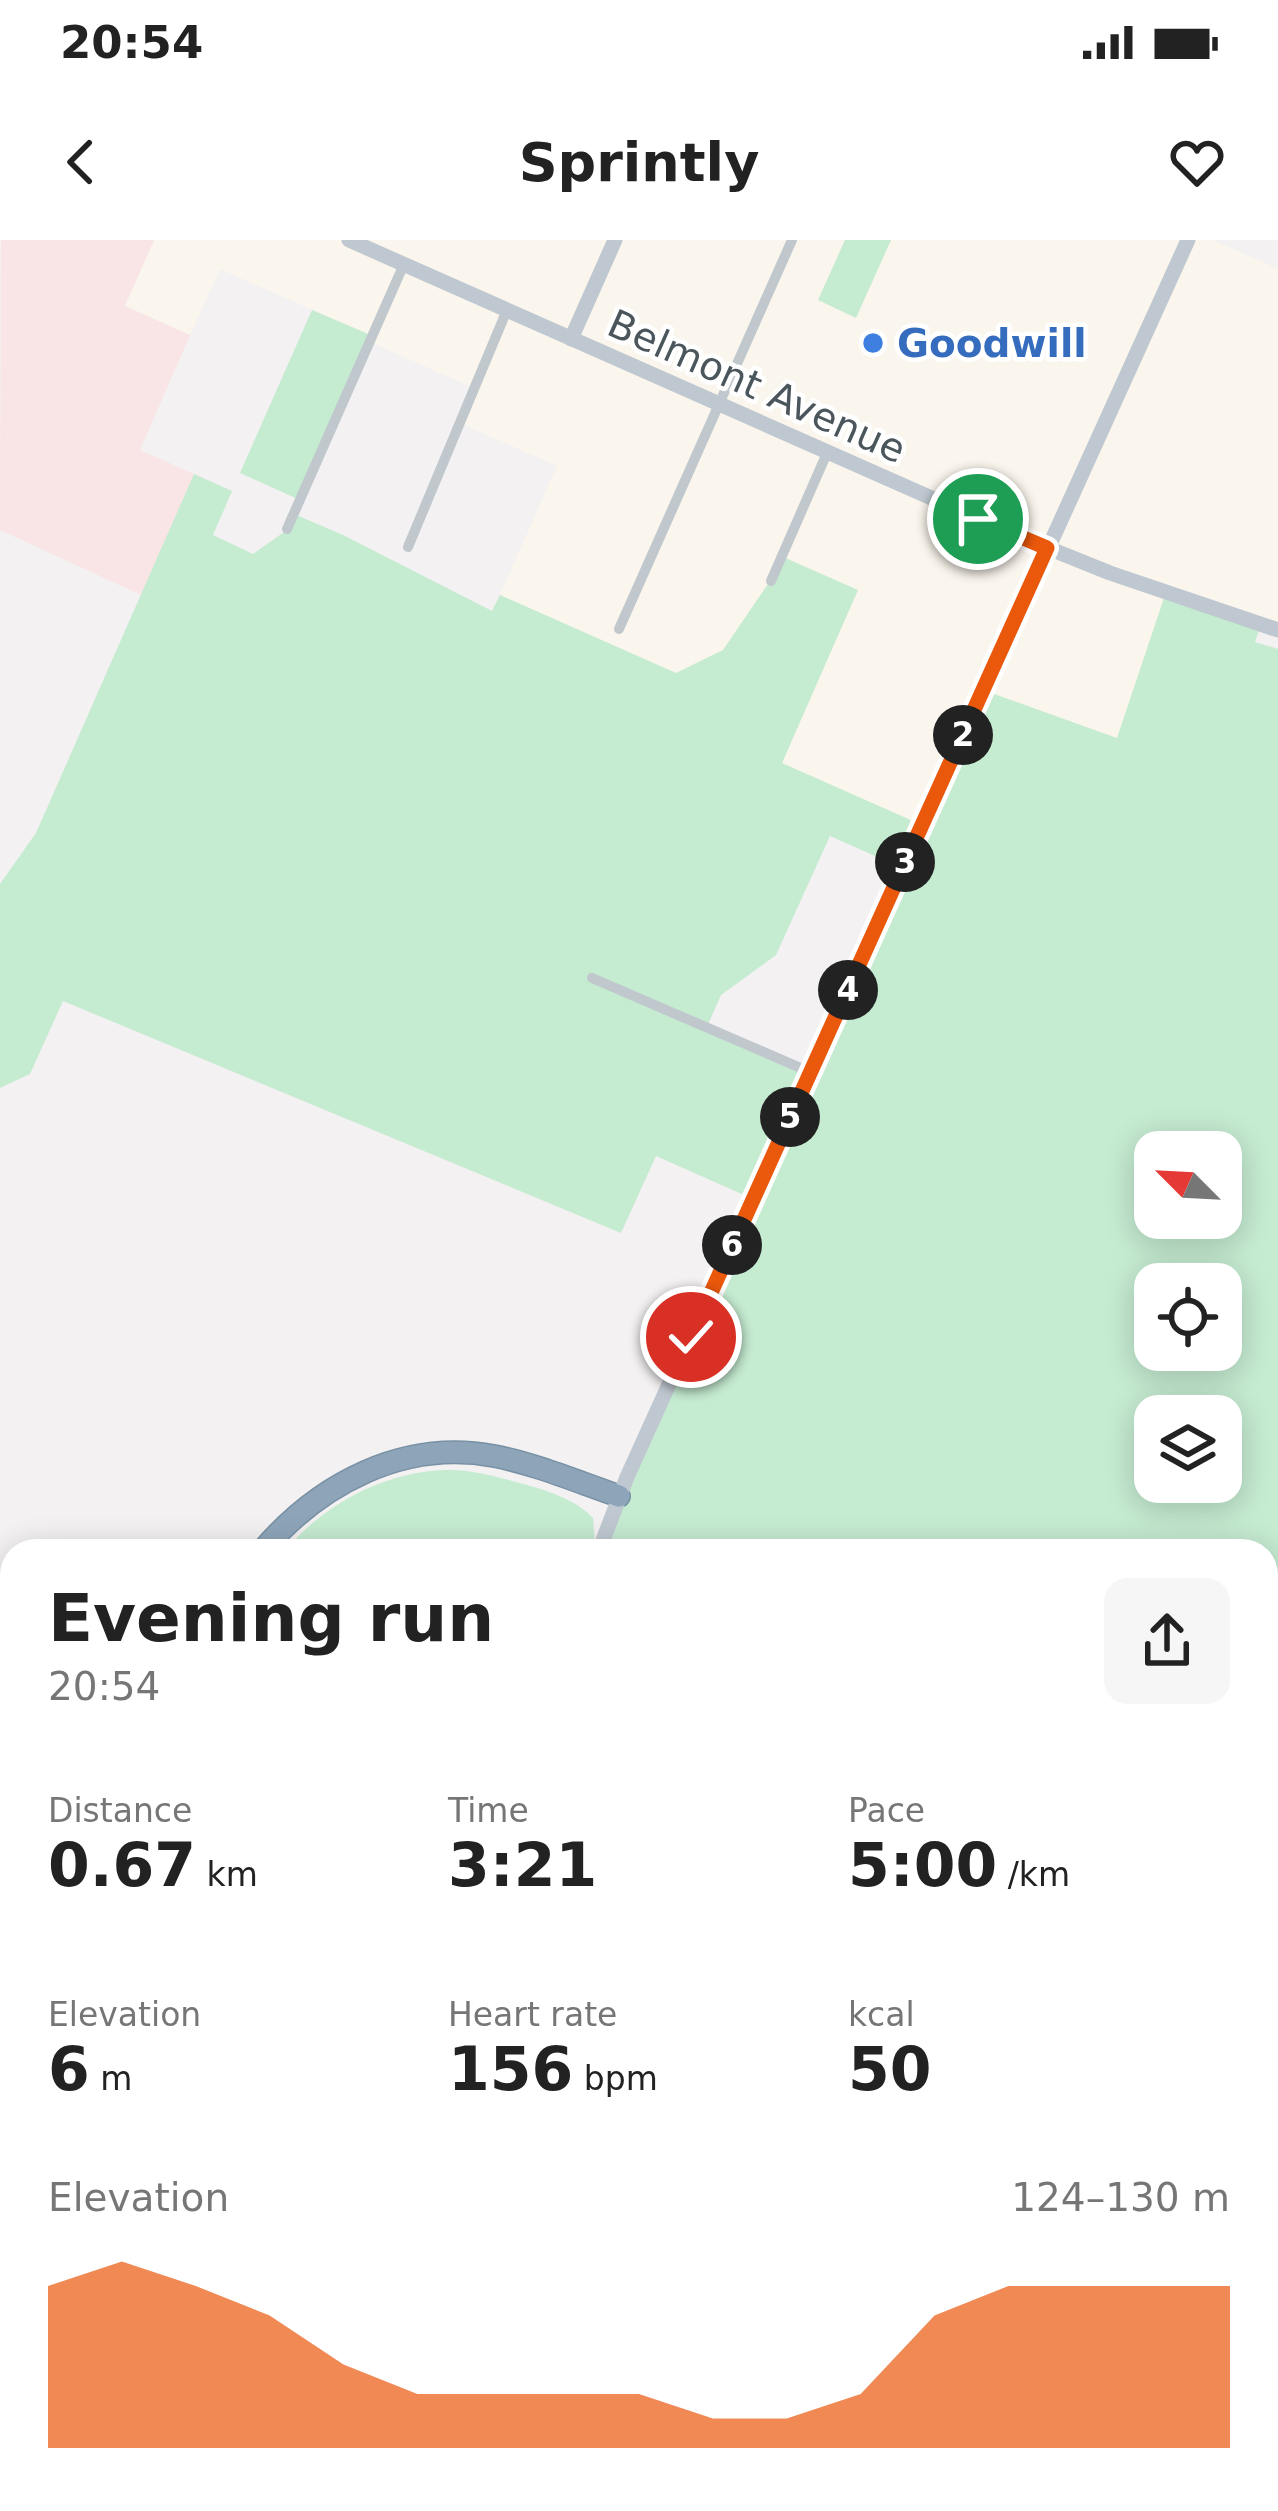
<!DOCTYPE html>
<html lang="en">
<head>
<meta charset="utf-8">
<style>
	:root { --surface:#fff; --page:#f6f6f6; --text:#222; --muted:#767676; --accent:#ea580c }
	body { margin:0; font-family:"DejaVu Sans",sans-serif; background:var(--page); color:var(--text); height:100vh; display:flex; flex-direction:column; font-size:45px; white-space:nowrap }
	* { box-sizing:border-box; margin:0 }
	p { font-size:39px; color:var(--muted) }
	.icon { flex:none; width:66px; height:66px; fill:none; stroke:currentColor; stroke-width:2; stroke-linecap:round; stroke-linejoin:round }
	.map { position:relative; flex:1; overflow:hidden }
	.details { position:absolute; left:0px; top:1299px; width:1278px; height:972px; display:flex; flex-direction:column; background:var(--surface); border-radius:36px 36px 0 0; box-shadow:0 6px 30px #0003 }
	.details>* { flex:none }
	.needle { width:78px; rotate:294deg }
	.controls { position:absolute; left:1134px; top:891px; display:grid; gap:24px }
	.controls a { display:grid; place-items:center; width:108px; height:108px; border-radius:24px; background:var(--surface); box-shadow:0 6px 30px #0003; font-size:60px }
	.pin { position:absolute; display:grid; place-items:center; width:102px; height:102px; color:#fff; margin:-51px; border:6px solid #fff; border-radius:50%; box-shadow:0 3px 12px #0007 }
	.km { position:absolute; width:60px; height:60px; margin:-30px; border-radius:50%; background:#222; color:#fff; font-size:33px; line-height:60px; text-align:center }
	.round { display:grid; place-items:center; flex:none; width:126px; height:126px; border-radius:24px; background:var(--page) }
	.headline { display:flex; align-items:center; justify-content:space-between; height:204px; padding:0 48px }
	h1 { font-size:66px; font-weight:700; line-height:90px }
	.stats { display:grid; grid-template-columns:repeat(3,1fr); gap:18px; height:204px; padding:12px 48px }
	.stats div { display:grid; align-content:center }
	.stats b { font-size:60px; font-weight:700 }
	.stats small { font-size:33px; font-weight:400 }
	.stats p { font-size:33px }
	.chart { height:336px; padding:24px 48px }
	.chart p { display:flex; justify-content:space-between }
	.chart svg { width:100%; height:216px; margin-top:12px; fill:var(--accent); opacity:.7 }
	.status { display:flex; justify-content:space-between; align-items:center; height:84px; padding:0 60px; background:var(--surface); direction:ltr }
	.status svg { height:33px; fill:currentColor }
	header { display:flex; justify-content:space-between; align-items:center; height:156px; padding:0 48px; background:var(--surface); font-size:54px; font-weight:700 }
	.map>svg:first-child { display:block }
	.commercial { fill:#fbf6ed }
	.medical { fill:#f9e5e5 }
	.green { fill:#c5ebd1; fill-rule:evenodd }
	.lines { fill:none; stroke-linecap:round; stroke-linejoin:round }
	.highway-casing { stroke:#7991a5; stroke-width:24 }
	.street { stroke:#c0c8cd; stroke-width:10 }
	.secondary { stroke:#bfc8d0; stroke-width:15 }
	.highway { stroke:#8ea5b9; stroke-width:21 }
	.route-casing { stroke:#fff; stroke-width:24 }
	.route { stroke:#ea580c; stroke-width:15 }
	.shop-dot { fill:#3f7fe0; stroke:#fff; stroke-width:4.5 }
	.labels { text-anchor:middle; stroke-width:9; stroke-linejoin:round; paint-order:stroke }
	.shop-label { font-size:39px; font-weight:bold; fill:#366cbe; stroke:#fff; text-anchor:start }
	.street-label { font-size:39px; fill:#4a555c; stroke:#fff }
</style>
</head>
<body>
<div class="status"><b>20:54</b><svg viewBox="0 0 49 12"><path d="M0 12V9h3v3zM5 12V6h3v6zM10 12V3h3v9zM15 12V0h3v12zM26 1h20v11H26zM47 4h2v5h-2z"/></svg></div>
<header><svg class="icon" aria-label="back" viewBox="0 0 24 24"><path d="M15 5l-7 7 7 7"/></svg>Sprintly<svg class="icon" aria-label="heart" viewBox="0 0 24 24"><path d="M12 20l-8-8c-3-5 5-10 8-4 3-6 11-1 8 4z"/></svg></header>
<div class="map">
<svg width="1278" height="2271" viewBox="0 0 1278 2271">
	<rect width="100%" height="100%" fill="#f3f1f1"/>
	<path class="commercial" d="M154,0H845L818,60L856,77L891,0H1212L1278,29V390L1166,353L1118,499L922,585L782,524L857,350L771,341L723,410L676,433L500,355L557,226L460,183L474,148L370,102L372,96L220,29L190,95L124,66Z"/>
	<path class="medical" d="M1,0H154L125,66L190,95L140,210L194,234L141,355L0,290Z"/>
	<g class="green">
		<path d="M845,0H891L856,78L818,60Z"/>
		<path d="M312,70L373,96L300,260L240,233Z"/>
		<path d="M194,234L232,251L213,295L253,314L287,290L294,274L343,295L492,371L500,355L676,433L723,410L770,341L781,316L858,350L782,523L922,585L983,450L1117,498L1166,352L1261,384L1255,402L1278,409V1522L1266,1521V1311H285C322,1265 386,1231 446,1230C473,1229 501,1238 527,1245C549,1251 578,1261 593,1278L595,1304L753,959L656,916L621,993L63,761L30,834L0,848V644L36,593ZM830,596L902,628L810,832L706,789L721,755L776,715ZM1155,912H1221V978H1155ZM1155,1044H1221V1110H1155ZM1155,1176H1221V1242H1155Z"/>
		<path d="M1266,1569H1278V1704L1266,1699Z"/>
		<path d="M0,1570H12V2009L0,2007Z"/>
		<path d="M1278,2206V2271H1190L1188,2262L1139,2271H1012L1010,2262L1024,2259H1266V2208Z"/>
	</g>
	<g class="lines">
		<defs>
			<g id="highway">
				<path d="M262,1311C319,1244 403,1199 494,1216C536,1224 578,1242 619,1256"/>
				<path d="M0,1487L12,1485"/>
				<path d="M1266,1532L1278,1533"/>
				<path d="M0,1537H12"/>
				<path d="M1266,1552L1278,1553"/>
				<path d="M0,1554H12"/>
			</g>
		</defs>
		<use href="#highway" class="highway-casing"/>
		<g class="street">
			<path d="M287,289L404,24"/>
			<path d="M408,307L507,70"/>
			<path d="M771,341L827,213"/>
			<path d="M619,389L792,0"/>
			<path d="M592,738L810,832"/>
			<path d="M1266,1773L1278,1778"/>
			<path d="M1266,1873L1278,1879"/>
			<path d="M1266,1974L1278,1979"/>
			<path d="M0,2072L12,2076"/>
			<path d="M0,2137L12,2111"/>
			<path d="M1266,2160L1278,2158"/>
			<path d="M0,2234L12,2240"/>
			<path d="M53,2259L79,2271"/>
			<path d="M417,2259L444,2271"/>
			<path d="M970,2259L971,2271"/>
			<path d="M354,2271L359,2259"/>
			<path d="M715,2271L777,2259"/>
		</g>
		<g class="secondary">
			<path d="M349,0L1006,291L1110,333L1278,390"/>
			<path d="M571,99L615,0"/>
			<path d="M599,1311L627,1237L1188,0"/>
			<path d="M697,2259L699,2271"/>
		</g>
		<use href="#highway" class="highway"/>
	</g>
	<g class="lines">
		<defs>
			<path id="route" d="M691,1097L1047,308L978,279"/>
		</defs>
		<use href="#route" class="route-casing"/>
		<use href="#route" class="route"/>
	</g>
	<circle class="shop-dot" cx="873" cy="103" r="12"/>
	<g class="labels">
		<g class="shop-label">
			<text x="897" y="117">Goodwill</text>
		</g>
		<g class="street-label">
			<text transform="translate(757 146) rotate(24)" y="14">Belmont Avenue</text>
		</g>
	</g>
</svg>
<div class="controls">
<a><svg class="needle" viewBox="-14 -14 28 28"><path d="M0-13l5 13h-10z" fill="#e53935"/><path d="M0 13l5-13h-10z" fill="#767676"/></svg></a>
<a><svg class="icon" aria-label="locate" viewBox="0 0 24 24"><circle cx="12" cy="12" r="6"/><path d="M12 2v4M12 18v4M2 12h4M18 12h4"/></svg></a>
<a><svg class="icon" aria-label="layers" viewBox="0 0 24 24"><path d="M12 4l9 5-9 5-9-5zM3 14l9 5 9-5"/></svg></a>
</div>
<div class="pin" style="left:978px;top:279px;background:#1e9e55"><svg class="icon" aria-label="arrive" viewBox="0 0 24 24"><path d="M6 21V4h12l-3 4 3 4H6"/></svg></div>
<div class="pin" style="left:691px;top:1097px;background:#d93025"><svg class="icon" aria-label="check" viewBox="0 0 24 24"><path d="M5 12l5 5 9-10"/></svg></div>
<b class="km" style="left:963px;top:495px">2</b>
<b class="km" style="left:905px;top:622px">3</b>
<b class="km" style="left:848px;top:750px">4</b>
<b class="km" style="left:790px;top:877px">5</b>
<b class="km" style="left:732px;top:1005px">6</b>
<section class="details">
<div class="headline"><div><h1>Evening run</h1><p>20:54</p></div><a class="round"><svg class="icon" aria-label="share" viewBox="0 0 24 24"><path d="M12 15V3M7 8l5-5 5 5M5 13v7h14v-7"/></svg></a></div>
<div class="stats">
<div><p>Distance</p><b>0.67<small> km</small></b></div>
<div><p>Time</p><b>3:21</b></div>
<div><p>Pace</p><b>5:00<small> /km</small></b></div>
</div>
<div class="stats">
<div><p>Elevation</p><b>6<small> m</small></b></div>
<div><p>Heart rate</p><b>156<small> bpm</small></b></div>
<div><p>kcal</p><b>50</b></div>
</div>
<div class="chart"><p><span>Elevation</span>124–130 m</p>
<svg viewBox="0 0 160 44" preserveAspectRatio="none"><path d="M0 44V11L10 6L20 11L30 17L40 27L50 33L60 33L70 33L80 33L90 38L100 38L110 33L120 17L130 11L140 11L150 11L160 11V44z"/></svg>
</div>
</section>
</div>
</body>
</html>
